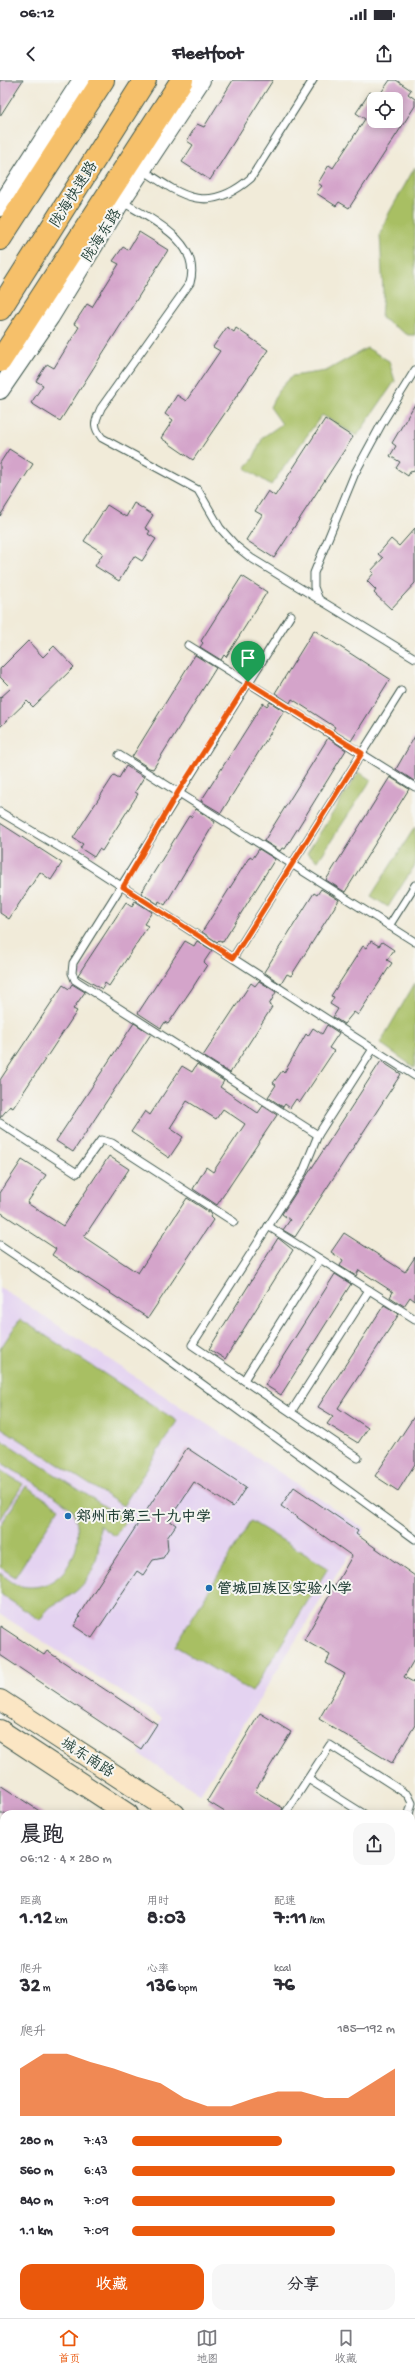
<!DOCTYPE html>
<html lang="zh">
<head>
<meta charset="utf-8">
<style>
	:root { --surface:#fff; --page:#f7f7f7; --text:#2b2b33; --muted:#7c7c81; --line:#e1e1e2; --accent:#ea580c }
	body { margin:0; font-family:"Gochi Hand","LXGW WenKai TC",sans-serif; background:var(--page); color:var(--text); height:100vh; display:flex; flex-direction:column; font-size:15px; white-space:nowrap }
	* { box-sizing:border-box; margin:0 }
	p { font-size:13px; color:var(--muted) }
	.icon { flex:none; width:22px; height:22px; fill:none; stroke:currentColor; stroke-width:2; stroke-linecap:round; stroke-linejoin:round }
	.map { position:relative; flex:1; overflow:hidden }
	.panel { position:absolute; left:0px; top:1730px; width:415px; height:508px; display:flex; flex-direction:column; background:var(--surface); border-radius:12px 12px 0 0; box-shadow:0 2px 10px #0003 }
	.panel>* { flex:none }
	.tools { position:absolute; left:367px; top:12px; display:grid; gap:8px }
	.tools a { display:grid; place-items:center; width:36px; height:36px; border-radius:8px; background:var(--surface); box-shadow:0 2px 10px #0003; font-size:20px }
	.pin { position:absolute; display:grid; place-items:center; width:34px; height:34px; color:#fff; margin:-41px -17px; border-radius:50% 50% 50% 0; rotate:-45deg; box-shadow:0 0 4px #0007 }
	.pin .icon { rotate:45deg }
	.round { display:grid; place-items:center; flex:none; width:42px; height:42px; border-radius:12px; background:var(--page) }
	.head { display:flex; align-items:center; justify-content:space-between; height:68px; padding:0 20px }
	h1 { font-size:22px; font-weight:800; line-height:30px }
	.metrics { display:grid; grid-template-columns:repeat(3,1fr); gap:6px; height:68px; padding:4px 20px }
	.metrics div { display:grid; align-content:center }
	.metrics b { font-size:20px; font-weight:800 }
	.metrics small { font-size:11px; font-weight:400 }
	.metrics p { font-size:11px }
	.chart { height:112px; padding:8px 20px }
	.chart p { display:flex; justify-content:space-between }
	.chart svg { width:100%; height:72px; margin-top:4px; fill:var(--accent); opacity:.7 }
	.cta { display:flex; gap:8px; margin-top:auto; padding:8px 20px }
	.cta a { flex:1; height:46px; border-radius:12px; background:var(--accent); color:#fff; font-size:16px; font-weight:800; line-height:46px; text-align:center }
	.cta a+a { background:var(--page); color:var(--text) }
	ul { padding:0 20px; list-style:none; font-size:13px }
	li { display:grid; grid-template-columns:64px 48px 1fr; align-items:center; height:30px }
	li i { height:10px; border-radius:5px; background:var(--accent) }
	.status { display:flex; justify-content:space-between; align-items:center; height:28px; padding:0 20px; background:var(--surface); direction:ltr }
	.status svg { height:11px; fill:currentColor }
	header { display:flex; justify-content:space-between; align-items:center; height:52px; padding:0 20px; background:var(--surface); font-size:18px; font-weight:800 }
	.menu { display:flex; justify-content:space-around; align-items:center; height:56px; border-top:1px solid var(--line); background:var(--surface); font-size:11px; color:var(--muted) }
	.menu a { display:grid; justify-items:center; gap:2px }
	.menu .current { color:var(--accent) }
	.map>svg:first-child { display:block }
	.built { fill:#e4d3f1 }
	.green { fill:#a8bf64; stroke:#647e4c }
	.building { fill:#d4a4ca; fill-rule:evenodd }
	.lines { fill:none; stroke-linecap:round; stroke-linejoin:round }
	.service-casing { stroke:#3e574d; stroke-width:9 }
	.minor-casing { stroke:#3e574d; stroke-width:16 }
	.tertiary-casing { stroke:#3e574d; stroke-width:20 }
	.secondary-casing { stroke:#3e574d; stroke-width:22 }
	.trunk-casing { stroke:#3e574d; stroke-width:24 }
	.service { stroke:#fff; stroke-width:7 }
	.minor { stroke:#fff; stroke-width:14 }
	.tertiary { stroke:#fff; stroke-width:18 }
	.secondary { stroke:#fbe6c4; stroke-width:20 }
	.trunk { stroke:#f6c06b; stroke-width:22 }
	.route-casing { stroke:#fff; stroke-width:8 }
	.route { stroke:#ea580c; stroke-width:5 }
	.poi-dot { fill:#1f6fb2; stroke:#f6f6f2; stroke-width:1.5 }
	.labels { text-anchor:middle; stroke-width:4; stroke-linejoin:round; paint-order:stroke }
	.street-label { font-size:15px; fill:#1f3d34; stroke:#f6f6f2 }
	.poi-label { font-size:15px; font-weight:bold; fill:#1f3d34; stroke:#f6f6f2; text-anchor:start }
</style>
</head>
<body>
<div class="status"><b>06:12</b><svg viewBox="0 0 49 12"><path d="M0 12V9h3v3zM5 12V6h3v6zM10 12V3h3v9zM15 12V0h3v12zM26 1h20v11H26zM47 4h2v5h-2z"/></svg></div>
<header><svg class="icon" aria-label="back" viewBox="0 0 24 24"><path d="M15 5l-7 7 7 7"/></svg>Fleetfoot<svg class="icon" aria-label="share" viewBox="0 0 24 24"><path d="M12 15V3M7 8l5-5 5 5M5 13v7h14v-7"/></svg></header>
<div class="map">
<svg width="415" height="2238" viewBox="0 0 415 2238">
	<rect width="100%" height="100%" fill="#f6f6f2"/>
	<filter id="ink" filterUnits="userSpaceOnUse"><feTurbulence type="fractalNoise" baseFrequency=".025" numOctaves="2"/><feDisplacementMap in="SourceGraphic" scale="8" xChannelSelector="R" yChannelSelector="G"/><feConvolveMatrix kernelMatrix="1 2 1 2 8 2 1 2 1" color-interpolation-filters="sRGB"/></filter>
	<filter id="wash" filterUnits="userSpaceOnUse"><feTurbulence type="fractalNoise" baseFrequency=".012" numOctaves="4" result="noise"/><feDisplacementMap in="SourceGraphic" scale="16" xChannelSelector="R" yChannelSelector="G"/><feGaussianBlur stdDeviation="0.9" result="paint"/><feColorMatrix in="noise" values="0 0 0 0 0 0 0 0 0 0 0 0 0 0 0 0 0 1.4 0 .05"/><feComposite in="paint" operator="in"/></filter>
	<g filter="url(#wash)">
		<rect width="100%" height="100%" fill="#f1ebd9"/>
		<path class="built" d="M0,1207L365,1449L200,1714L139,1674L162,1638L0,1534Z"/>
		<g class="green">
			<path d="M415,87V255H408L381,238L383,212L380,154L389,133Z"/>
			<path d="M367,268L389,281L395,301L357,356L322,335L271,405L245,388L253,379L263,357L282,344L270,327L278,311L292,296L326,291Z"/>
			<path d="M359,692L371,700L318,781L307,773Z"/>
			<path d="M415,747V785L388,827L371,816Z"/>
			<path d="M415,903V988L380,963Z"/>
			<path d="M20,1239L177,1341L123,1426L0,1347V1269Z"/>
			<path d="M0,1359L126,1440L115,1456L99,1445C101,1474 94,1501 68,1517C52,1527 51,1523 40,1540L0,1514V1493C6,1497 14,1505 21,1506C63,1515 90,1464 72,1430C68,1423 11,1389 0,1382Z"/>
			<path d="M0,1390L23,1404L0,1440Z"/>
			<path d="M26,1406L59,1428L15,1497L0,1487V1446Z"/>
			<path d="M251,1441L328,1488L252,1612L175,1566Z"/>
		</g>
		<g id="blocks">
			<g class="building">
				<path d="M0,0H23L0,36Z"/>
				<path d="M233,0H273L210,100L182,82L193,65L187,61L197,44L204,47Z"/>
				<path d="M390,0H396L411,10L408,14L415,19V26L349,128L339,122L336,126L316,113L322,106L318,103L329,85L333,88L365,39L356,33L370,12L378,17ZM374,19H396V41H374Z"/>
				<path d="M139,152L168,170L60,341L31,323L43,305L36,301L47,284L54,288L79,247L74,244L87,224L92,227L119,184L113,181L123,167L128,170Z"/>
				<path d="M227,247L234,252L236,248L268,270L193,380L161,358L173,340L165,334L177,315L186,321L220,271L213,267Z"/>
				<path d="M415,324V391L410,392L408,396L396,388L400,382L390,376L396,366L392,363Z"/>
				<path d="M325,339L353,357L274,478L246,460L262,435L255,431L268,411L275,416Z"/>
				<path d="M9,369L33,384L0,436V383Z"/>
				<path d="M134,423L153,435L145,448L150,451L148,454L156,459L142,481L134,476L119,501L95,486L103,473L84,461L107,425L126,437Z"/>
				<path d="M415,448V503L391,529L374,513L376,510L367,501L374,493L371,491L383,478L378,474L391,459L399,466Z"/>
				<path d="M242,496L267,512L226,577L224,575L221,580L200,567L203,563L201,561Z"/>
				<path d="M314,550L390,599L351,661L333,650L335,647L292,619L290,623L275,613Z"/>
				<path d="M28,561L43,577L54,566L74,587L33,627L27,621L0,647V618L11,608L0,597V589Z"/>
				<path d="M195,575L216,588L153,689L149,688L132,677Z"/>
				<path d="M270,622L284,631L221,733L201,721L263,623L267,626Z"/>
				<path d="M415,656V699L414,701L396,689Z"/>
				<path d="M328,658L346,670L285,769L282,768L280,771L264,761Z"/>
				<path d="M126,686L144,697L135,712L138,714L102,771L99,769L94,777L80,768L83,764L73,758L114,695L119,698Z"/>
				<path d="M390,697L409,709L345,812L326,800Z"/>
				<path d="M196,729L215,742L165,825L159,821L158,824L141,813L189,736L191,737Z"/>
				<path d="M0,743L62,783L51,800L40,792L9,839L0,833Z"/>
				<path d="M259,769L275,779L223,862L219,860L217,862L202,852L250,776L253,778Z"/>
				<path d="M321,809L339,820L291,896L287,894L281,904L264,892L314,813L317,815Z"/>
				<path d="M135,821L152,832L144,844L148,846L109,906L105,903L102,909L78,895L126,822L132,826Z"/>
				<path d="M185,861L194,866L197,861L212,870L204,882L207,885L193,907L168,944L165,942L161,948L138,933Z"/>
				<path d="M371,861L379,866L382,862L394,870L387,880L392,883L358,935L354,932L344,944L333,937L338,929L330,924L334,917L331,916L363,866L366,868Z"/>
				<path d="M259,901L276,912L269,925L272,927L230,993L203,976L251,903L255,906Z"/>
				<path d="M72,904L85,912L73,929L77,931L13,1028L10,1026L0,1038V1000L63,905L69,909Z"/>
				<path d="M134,943L151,954L73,1072L56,1061Z"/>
				<path d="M327,945L339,953L329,968L334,971L300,1022L296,1019L290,1028L285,1024L283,1027L268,1017L276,1005L273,1003L282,991L284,993L306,954L308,956L313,948L322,954Z"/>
				<path d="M381,981L401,994L295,1157L283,1150L290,1140L282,1134Z"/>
				<path d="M197,984L224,1001L220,1007L258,1033L263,1026L277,1035L217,1125L193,1109L206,1087L213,1092L245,1044L223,1029L216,1039L187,1021L170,1048L183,1057L169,1078L131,1052L145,1031L150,1035L182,986L192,992Z"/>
				<path d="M109,1076L129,1089L84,1157L138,1193L187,1118L212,1134L210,1137L213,1140L148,1238L52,1175L56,1169L0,1132V1113L22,1080L46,1095L27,1123L63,1146Z"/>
				<path d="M344,1153L405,1192L415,1177V1221L410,1217L404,1226L390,1217L393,1212L359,1190L356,1196L340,1186L343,1180L331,1172Z"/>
				<path d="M278,1158L293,1170L225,1279L209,1269Z"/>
				<path d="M335,1194L351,1204L281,1315L265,1305Z"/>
				<path d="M384,1225L399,1234L338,1328L368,1348L358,1363L327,1344L333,1336L318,1327Z"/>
				<path d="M415,1335V1384L398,1411L375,1396Z"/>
				<path d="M187,1368L246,1407L233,1427L194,1402L169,1440L176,1445L167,1458L168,1470L163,1478L153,1480L143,1495L137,1491L92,1558L74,1546L80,1537L78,1536Z"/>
				<path d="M294,1407L358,1451L356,1454L415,1496V1578L404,1597L415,1603V1645L392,1683L319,1639L345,1594L326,1583L330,1575L304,1560L352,1476L281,1426Z"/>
				<path d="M0,1546L44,1575L47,1571L157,1644L141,1669L0,1575Z"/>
				<path d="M260,1633L291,1652L255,1711L283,1728L280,1734H228L207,1721Z"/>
				<path d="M0,1705L44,1734H0Z"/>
			</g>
		</g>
	</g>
	<g filter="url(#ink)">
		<use href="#blocks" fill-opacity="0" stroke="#3e574d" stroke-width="1"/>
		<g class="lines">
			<defs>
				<g id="service">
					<path d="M143,90C183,117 208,135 251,98L313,0"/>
					<path d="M121,121C150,139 202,161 190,203L101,328C95,342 92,345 102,358L198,410L220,448L236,466L251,478L415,578"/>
					<path d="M319,520L314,507V493L355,393L381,345L415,290"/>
					<path d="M291,535L73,883L72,893L75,900L318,1055"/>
					<path d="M188,565L415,707"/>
					<path d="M119,675L415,862"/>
					<path d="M0,732L81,780L415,996"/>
					<path d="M389,846L415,805"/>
					<path d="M233,878L401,611"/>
					<path d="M0,1043L77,1093L101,1060L112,1063L234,1142"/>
					<path d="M268,1146L415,1239"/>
					<path d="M0,1165L150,1266L415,1459"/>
					<path d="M244,1300L320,1179"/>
					<path d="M291,1332L369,1210"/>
					<path d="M358,1378L192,1265L303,1092L318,1055L373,969"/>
					<path d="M308,1699L364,1734"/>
					<path d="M285,1734L330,1665L408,1715L412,1723L409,1734"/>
					<path d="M0,1965L4,1968"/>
					<path d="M0,2104L4,2097"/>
					<path d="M411,2226L415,2228"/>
				</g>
				<g id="minor">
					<path d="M0,1958L4,1951"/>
					<path d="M199,2238L201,2234"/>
				</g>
				<g id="tertiary">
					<path d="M0,127L82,0"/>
					<path d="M0,310L50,237L121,121L201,0"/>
				</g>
				<g id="secondary">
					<path d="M0,1620L175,1734"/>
					<path d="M0,1650L128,1734"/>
					<path d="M411,1888L415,1891"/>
					<path d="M411,1920L415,1923"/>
				</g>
				<g id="trunk">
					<path d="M0,159L103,0"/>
					<path d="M0,229L145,0"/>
					<path d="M0,281L182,0"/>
				</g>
			</defs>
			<use href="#service" class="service-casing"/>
			<use href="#minor" class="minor-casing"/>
			<use href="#tertiary" class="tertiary-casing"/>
			<use href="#secondary" class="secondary-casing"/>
			<use href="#trunk" class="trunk-casing"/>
			<use href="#service" class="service"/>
			<use href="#minor" class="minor"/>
			<use href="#tertiary" class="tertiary"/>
			<use href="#secondary" class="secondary"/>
			<use href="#trunk" class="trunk"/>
		</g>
	</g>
	<g class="lines" filter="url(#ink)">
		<defs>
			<path id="route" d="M248,602L362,673L233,878L123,807L178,712Z"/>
		</defs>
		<use href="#route" class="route-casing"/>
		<use href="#route" class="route"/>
	</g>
	<g class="poi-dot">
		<circle cx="68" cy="1436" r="4"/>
		<circle cx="209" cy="1508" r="4"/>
	</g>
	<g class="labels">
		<g class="street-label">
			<text transform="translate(73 114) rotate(-58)" y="5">陇海快速路</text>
			<text transform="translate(101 155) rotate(-58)" y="5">陇海东路</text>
			<text transform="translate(88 1677) rotate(33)" y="5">城东南路</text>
		</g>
		<g class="poi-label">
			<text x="76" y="1441">郑州市第三十九中学</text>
			<text x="217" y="1513">管城回族区实验小学</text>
		</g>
	</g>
</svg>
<div class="tools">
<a><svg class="icon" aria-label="locate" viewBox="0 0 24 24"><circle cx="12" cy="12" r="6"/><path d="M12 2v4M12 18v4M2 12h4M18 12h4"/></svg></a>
</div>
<div class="pin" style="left:248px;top:602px;background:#1e9e55"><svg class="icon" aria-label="arrive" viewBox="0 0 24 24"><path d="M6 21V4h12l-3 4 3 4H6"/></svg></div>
<section class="panel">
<div class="head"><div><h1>晨跑</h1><p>06:12 · 4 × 280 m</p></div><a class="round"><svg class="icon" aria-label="share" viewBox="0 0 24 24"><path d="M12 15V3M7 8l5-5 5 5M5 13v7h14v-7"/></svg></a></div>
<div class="metrics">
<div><p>距离</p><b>1.12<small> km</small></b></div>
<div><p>用时</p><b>8:03</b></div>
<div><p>配速</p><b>7:11<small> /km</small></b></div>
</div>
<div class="metrics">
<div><p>爬升</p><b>32<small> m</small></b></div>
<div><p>心率</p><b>136<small> bpm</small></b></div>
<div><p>kcal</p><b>76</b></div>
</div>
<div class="chart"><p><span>爬升</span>185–192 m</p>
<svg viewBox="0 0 160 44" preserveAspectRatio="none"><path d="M0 44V15L10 6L20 6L30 11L40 15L50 20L60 24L70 33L80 38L90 38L100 33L110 29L120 29L130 33L140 33L150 24L160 15V44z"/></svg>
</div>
<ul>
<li><b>280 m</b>7:43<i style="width:57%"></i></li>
<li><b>560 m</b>6:43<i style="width:100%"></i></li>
<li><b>840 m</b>7:09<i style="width:77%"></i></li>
<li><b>1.1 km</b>7:09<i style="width:77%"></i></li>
</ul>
<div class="cta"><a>收藏</a><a>分享</a></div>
</section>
</div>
<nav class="menu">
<a class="current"><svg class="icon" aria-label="home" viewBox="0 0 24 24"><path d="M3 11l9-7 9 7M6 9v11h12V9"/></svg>首页</a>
<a><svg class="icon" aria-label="map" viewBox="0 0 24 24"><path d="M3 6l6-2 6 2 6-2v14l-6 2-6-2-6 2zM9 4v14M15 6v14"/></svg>地图</a>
<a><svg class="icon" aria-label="saved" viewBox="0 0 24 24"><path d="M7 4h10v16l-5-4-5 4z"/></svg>收藏</a>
</nav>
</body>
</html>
